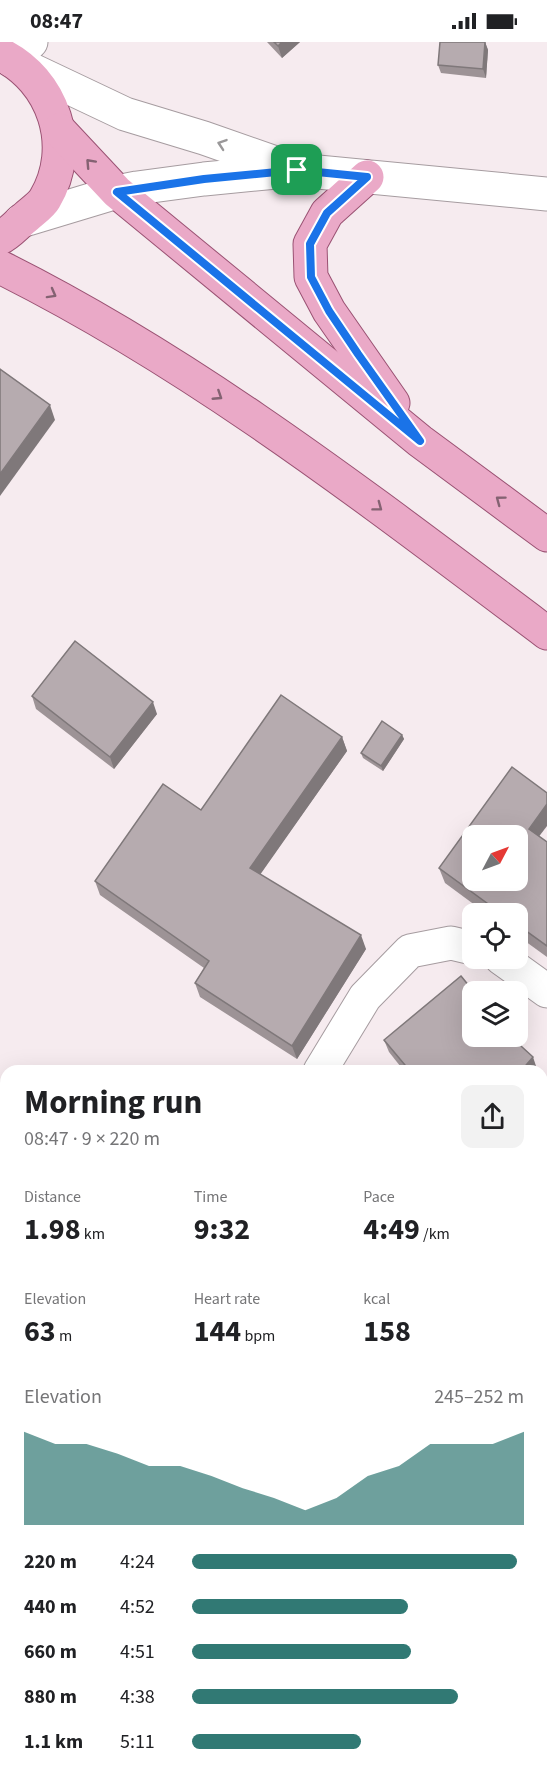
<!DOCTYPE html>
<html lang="en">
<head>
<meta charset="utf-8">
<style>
	:root { --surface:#fff; --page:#f2f2f2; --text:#202124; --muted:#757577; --accent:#317974 }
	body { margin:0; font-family:"Source Sans 3",sans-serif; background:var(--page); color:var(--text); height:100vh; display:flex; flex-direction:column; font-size:22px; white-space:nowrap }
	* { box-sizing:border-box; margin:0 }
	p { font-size:20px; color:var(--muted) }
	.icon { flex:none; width:33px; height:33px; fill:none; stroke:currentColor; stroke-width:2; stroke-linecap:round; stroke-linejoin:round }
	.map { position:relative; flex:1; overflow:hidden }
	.drawer { position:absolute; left:0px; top:1023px; width:548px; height:711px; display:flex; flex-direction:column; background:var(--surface); border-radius:18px 18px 0 0; box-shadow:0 6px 24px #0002 }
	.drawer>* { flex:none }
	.needle { width:39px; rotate:49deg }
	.controls { position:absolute; left:462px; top:783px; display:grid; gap:12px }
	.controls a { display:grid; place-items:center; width:66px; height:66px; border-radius:12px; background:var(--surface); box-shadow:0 6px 24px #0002; font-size:30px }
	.pin { position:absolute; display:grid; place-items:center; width:51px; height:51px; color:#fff; margin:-26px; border-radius:12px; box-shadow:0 3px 9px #0006 }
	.round { display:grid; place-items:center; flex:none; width:63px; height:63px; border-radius:12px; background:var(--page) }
	.summary { display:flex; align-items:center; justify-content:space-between; height:102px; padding:0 24px }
	h1 { font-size:33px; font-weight:700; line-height:45px }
	.metrics { display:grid; grid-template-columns:repeat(3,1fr); gap:9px; height:102px; padding:6px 24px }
	.metrics div { display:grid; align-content:center }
	.metrics b { font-size:30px; font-weight:700 }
	.metrics small { font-size:16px; font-weight:400 }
	.metrics p { font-size:16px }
	.chart { height:168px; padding:12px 24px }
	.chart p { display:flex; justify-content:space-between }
	.chart svg { width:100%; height:108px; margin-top:6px; fill:var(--accent); opacity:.7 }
	ul { padding:0 24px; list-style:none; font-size:20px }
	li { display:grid; grid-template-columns:96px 72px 1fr; align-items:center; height:45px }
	li i { height:15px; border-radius:8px; background:var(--accent) }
	.status { display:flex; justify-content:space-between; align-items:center; height:42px; padding:0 30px; background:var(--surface); direction:ltr }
	.status svg { height:16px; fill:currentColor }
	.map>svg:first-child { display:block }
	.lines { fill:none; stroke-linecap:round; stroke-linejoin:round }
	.minor-casing { stroke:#a69ca0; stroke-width:35 }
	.major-casing { stroke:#9a5273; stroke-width:35 }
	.minor { stroke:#fff; stroke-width:33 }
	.major { stroke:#eaa9c7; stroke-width:33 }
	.wall { fill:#9d9396 }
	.shaded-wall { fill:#7f787a }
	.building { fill:#b6abaf; stroke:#7f787a; stroke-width:1.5; fill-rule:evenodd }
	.oneway { stroke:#9a9899 }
	.oneway2 { stroke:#846272 }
	.route-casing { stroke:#fff; stroke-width:12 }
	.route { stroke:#1a73e8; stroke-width:8 }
</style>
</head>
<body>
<div class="status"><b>08:47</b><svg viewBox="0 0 49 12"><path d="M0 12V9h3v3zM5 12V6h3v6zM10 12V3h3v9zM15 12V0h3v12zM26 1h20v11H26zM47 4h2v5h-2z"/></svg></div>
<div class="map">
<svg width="547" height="1734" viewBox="0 0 547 1734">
	<rect width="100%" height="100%" fill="#f6ebef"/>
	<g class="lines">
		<defs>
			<g id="minor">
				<path d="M31,0L11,18L125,72L204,96L287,125"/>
				<path d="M21,179L117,150L137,146L204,137L297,128L547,152"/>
				<path d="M501,916L547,949"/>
				<path d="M320,1029L365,955L410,909L451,901L472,906"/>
				<path d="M0,1084L6,1087"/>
				<path d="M542,1286L547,1274"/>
				<path d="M542,1457L547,1459"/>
				<path d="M0,1564L6,1554"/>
				<path d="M330,1734L333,1728"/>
			</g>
			<g id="major">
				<path d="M0,12C54,38 76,105 45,157C41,164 31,170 25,176C17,182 9,192 0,196"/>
				<path d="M59,88L117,150L420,399L547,493"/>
				<path d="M367,135L327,171L310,202L311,235L329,269L393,361"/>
				<path d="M0,225C197,323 372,460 547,591"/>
			</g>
		</defs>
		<use href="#minor" class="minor-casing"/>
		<use href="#major" class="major-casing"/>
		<use href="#minor" class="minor"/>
		<use href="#major" class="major"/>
	</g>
	<g class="wall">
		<path d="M267,0H300L282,16Z"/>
		<path d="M485,0L488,8L486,36L441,31L438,23Z"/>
		<path d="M32,654L157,672L114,727L36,667Z"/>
		<path d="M402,693L404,697L383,729L363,716L361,711Z"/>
		<path d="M342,695L347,709L260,832L366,907L297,1017L200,955L195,941L204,926L100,853L95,839L201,768Z"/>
		<path d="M539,794L547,800V915L518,894V872H487L445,841L439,826Z"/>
		<path d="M384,998L537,1027L536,1029H404L389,1010Z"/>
		<path d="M542,1182L547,1185V1254L546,1255L542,1257Z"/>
		<path d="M542,1292L547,1294V1398L542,1395Z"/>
		<path d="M547,1535V1588L542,1585V1558L543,1556L542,1551V1544Z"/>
		<path d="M165,1728H261L258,1734H178Z"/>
	</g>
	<g class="shaded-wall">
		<path d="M282,0H300L282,16L278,4Z"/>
		<path d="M485,0L488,8L486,36L483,27Z"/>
		<path d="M50,363L55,378L0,454V432Z"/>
		<path d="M153,660L157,672L114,727L110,715Z"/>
		<path d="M402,693L404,697L383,729L381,724Z"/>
		<path d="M342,695L347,709L255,840L250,826Z"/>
		<path d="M547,762V784L534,801L529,787Z"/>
		<path d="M361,893L366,907L297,1017L292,1004Z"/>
		<path d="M533,1015L537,1027L536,1029H521Z"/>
		<path d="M547,1196V1212L542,1202Z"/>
		<path d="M547,1237V1254L546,1255L542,1244Z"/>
		<path d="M6,1353V1374L0,1387V1365Z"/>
		<path d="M251,1728H261L258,1734H248Z"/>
	</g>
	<g class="building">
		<path d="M274,0H282L278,4Z"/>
		<path d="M440,0H485L483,27L438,23Z"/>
		<path d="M0,327L50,363L0,432Z"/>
		<path d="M75,599L153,660L110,715L32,654Z"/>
		<path d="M281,653L342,695L250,826L361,893L292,1004L195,941L209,919L95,839L163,742L201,768Z"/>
		<path d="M382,679L402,693L381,724L361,711Z"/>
		<path d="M512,725L547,751V762L529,787L547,800V904L518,883V872H502L439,826ZM472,794H518V838H472Z"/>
		<path d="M461,934L474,950H472V994H510L533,1015L521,1029H410L384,998Z"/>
		<path d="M542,1182L547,1185V1196L542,1202Z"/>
		<path d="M542,1202L547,1207V1237L542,1244Z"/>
		<path d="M542,1292L547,1294V1388L542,1385V1338L545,1332L542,1330Z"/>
		<path d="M0,1315L6,1318V1353L0,1365Z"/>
		<path d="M547,1535V1579L542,1575V1558L546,1550L542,1547V1544Z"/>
		<path d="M542,1693L547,1696V1734H510L513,1728H542Z"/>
		<path d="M1,1723L6,1725V1728H11L22,1734H0Z"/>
		<path d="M188,1728H251L248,1734H201Z"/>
	</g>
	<defs><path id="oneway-chevron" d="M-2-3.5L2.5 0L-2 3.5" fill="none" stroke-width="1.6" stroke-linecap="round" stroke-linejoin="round" transform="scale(1.5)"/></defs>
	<use class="oneway" href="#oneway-chevron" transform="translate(222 102) rotate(-161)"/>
	<g class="oneway2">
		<use href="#oneway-chevron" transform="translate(90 121) rotate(-133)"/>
		<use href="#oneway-chevron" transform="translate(52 252) rotate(29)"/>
		<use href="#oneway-chevron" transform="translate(218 354) rotate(33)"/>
		<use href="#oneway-chevron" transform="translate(500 458) rotate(-143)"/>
		<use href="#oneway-chevron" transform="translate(378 465) rotate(37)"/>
	</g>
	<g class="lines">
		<defs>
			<path id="route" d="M297,128L367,135L327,171L310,202L311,235L329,269L358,312L420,399L117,150L204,137Z"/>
		</defs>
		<use href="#route" class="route-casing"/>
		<use href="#route" class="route"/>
	</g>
</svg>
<div class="controls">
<a><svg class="needle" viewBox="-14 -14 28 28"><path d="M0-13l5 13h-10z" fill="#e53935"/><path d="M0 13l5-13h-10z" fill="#757577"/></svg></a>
<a><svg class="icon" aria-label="locate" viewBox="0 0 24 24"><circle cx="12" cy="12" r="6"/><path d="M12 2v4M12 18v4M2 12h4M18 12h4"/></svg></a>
<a><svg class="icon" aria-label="layers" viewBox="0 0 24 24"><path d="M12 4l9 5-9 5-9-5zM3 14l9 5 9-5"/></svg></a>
</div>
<div class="pin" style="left:297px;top:128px;background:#1e9e55"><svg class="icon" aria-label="arrive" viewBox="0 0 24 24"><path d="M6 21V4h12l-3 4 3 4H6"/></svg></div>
<section class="drawer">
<div class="summary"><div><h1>Morning run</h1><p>08:47 · 9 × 220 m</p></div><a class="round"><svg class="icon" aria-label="share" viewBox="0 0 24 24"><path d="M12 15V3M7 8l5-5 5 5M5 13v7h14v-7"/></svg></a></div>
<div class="metrics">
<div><p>Distance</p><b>1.98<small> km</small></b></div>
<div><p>Time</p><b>9:32</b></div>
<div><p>Pace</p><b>4:49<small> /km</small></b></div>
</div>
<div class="metrics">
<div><p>Elevation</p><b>63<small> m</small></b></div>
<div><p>Heart rate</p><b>144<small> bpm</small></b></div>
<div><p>kcal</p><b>158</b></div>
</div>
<div class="chart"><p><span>Elevation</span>245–252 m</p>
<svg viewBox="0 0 160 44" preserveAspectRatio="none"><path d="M0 44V6L10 11L20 11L30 15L40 20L50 20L60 24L70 29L80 33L90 38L100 33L110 24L120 20L130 11L140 11L150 11L160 6V44z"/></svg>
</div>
<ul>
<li><b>220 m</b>4:24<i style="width:98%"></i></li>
<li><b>440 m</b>4:52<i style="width:65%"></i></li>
<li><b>660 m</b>4:51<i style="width:66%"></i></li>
<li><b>880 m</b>4:38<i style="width:80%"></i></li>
<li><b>1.1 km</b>5:11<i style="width:51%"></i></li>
</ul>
</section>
</div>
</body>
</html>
